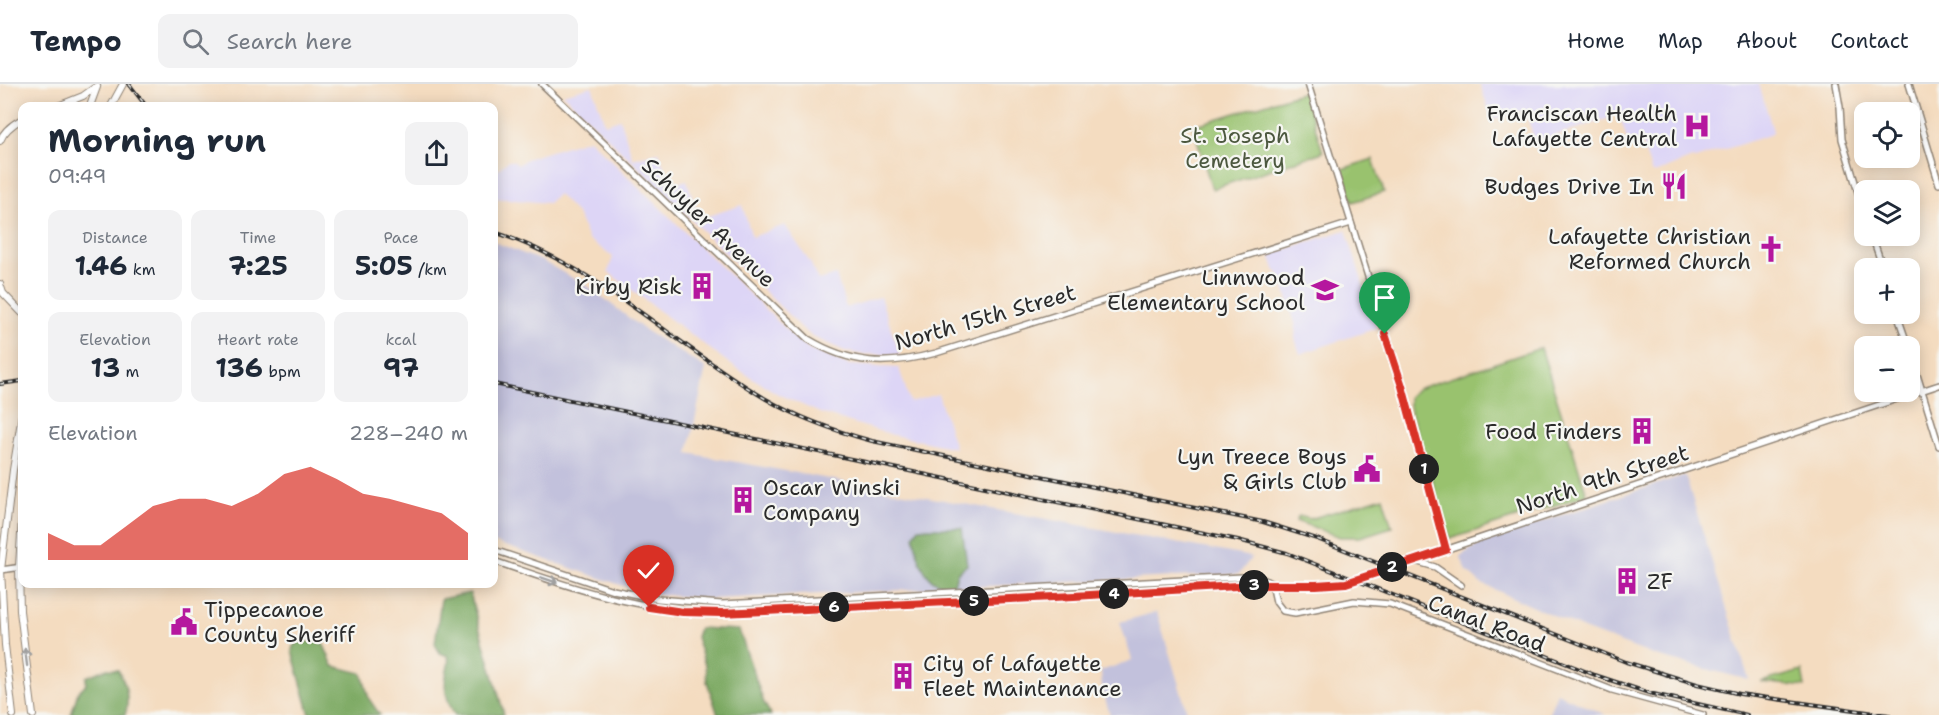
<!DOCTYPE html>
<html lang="en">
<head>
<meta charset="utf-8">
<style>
	:root { --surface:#fff; --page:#f2f2f3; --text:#1f2937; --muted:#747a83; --line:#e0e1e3; --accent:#d93025 }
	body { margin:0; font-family:"Shantell Sans",sans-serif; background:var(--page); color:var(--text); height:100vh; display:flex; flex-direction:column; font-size:22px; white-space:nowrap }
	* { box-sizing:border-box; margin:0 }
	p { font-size:20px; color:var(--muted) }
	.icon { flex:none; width:33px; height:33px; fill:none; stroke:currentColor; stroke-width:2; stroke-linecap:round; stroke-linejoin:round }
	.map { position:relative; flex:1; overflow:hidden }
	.details { position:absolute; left:18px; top:18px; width:480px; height:486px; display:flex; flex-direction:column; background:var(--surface); border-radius:12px; box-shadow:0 3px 15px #0003 }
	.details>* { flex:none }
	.fabs { position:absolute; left:1854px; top:18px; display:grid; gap:12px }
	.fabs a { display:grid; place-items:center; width:66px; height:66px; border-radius:12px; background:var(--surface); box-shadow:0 3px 15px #0003; font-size:30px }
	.pin { position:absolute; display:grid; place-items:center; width:51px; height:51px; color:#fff; margin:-62px -26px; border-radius:50% 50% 50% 0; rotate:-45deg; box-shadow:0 0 6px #0007 }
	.pin .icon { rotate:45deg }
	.km { position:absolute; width:30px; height:30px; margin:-15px; border-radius:50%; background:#222; color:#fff; font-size:16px; line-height:30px; text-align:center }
	.round { display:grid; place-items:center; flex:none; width:63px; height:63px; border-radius:12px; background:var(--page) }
	.summary { display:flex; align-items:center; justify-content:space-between; height:102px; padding:0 30px }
	h1 { font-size:33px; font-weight:700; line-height:45px }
	.figures { display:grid; grid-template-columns:repeat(3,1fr); gap:9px; height:102px; padding:6px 30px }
	.figures div { display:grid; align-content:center; border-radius:12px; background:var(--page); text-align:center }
	.figures b { font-size:26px; font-weight:700 }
	.figures small { font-size:16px; font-weight:400 }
	.figures p { font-size:16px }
	.chart { height:168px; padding:12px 30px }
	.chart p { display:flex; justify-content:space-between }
	.chart svg { width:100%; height:108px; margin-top:6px; fill:var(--accent); opacity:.7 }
	header { display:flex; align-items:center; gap:36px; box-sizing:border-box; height:84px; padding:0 30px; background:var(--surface); border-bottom:2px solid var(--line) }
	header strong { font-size:28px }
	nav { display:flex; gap:33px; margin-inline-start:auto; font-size:21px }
	.search { width:420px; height:54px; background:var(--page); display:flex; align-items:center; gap:15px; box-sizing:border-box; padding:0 21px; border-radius:12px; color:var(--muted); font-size:22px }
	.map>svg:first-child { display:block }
	.built { fill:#ddd5f6 }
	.industrial { fill:#c2c1dc }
	.green { fill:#99c26e; stroke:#62764c; stroke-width:1.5 }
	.forest { fill:#7aa861; stroke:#526a46; stroke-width:1.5 }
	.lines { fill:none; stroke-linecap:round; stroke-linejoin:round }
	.secondary-casing { stroke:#908476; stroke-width:8 }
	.trunk-casing { stroke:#908476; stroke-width:8 }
	.secondary { stroke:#fff; stroke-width:5 }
	.trunk { stroke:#fff; stroke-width:6 }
	.rail-casing { stroke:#2b2b2b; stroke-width:4 }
	.rail { stroke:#f6f6f2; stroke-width:1.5; stroke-dasharray:4.5; stroke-linecap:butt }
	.oneway { stroke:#a0a0a0 }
	.route-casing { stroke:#fff; stroke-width:12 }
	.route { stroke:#d93025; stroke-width:8 }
	.labels { text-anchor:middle; stroke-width:4.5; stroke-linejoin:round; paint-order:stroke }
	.poi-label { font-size:22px; fill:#2b2b2b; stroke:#f6f6f2; text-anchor:end }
	.park-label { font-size:22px; fill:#4c583f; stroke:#f6f6f2 }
	.street-label { font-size:22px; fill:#2b2b2b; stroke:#f6f6f2 }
</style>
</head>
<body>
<header>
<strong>Tempo</strong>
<div class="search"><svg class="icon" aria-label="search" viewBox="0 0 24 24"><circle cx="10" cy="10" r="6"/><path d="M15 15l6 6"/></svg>Search here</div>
<nav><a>Home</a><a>Map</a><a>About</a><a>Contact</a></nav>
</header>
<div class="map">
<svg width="1939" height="631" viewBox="0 0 1939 631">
	<rect width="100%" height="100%" fill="#f6f6f2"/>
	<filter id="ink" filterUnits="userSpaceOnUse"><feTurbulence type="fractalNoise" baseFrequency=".0167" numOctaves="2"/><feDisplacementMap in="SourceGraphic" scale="12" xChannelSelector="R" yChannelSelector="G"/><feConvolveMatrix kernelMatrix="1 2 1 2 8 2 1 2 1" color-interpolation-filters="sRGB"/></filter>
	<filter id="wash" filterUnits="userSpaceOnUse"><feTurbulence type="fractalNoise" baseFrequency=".008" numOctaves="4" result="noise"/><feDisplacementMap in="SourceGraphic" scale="24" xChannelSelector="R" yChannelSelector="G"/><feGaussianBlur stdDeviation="1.35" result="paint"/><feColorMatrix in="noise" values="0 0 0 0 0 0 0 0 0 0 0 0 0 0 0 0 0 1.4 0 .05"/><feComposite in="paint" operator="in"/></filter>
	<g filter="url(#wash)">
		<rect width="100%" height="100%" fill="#f4dcc0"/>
		<g class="built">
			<path d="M1480,0H1759L1773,47L1772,50L1695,75L1692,74L1652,90L1642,58L1629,62L1619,29L1612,31L1610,34L1535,58L1525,26L1492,36Z"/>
			<path d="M592,2L605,40L620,35L633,75L659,68L670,101L687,96L699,135L742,121L752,153L785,141L811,180L818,196L836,191L846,224L880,213L900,271L859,270L845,267L815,254L805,247L563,10Z"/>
			<path d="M589,55L795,254L811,266L849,281L899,284L910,318L938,310L955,364L893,351L820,329L778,310L730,280L608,188L613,173L588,155L577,130L558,110L548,119L494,114V89L508,77H513L518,81L526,75Z"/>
			<path d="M1346,146L1377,244L1300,270L1295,254L1296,242L1281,194L1275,185L1270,170Z"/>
		</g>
		<g class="industrial">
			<path d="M494,158L542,177L589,203L646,247L706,284L688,369L1252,473L1239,490L711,515L644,509L494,458Z"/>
			<path d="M1685,391L1749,596L1656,572L1586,546L1480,499L1467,487L1460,472L1486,456Z"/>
			<path d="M1157,528L1188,631H1110L1102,605L1101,587L1132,576L1120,538Z"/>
			<path d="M1557,609L1606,631H1548Z"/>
		</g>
		<g class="green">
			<path d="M1304,8L1323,68L1212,105L1193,42Z"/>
			<path d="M1373,75L1384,108L1353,118L1342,85Z"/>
			<path d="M1541,264L1587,411L1450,455L1409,322V313L1417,305Z"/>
			<path d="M1383,413L1392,443L1360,453H1340L1296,437L1299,432L1310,435Z"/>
			<path d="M1802,587L1805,603L1761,598Z"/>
		</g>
		<g class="forest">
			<path d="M919,444H962L967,481L957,489L954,501C925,506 917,473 914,451Z"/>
			<path d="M470,509C480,550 494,590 504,631H455C448,619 443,606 446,592C447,583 450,580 448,572L440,569L435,560L441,515Z"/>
			<path d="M699,544L739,546L764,619L771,631H718L707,598L705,581L696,553Z"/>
			<path d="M301,557L323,559L333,582L362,589L369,615L380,631H310L292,567L293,562Z"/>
			<path d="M106,585L118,586C126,599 130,616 125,631H71L78,608L86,600V593Z"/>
		</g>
	</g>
	<g filter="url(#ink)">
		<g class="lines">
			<defs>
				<g id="secondary">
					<path d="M542,0L808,255C851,281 887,282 936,269L1351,139"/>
					<path d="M1308,0L1402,302L1446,466"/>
					<path d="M1836,0L1840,23L1842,55L1864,128"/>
					<path d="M1909,0L1939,100"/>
					<path d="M1872,152L1883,184"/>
					<path d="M1897,230L1908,262"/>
					<path d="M1910,268L1939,362"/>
					<path d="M494,466L613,506L658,515L722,520L1242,493L1263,495L1272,500"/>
					<path d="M494,477C571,504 639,527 722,529C894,521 1065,513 1236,502C1273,499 1309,502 1346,499L1939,301"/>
					<path d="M1415,477L1435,483L1461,501"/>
					<path d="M1,486L22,483"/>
					<path d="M1272,500L1276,518L1283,527L1295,529L1354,517L1390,520L1612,606L1703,631"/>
				</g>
				<g id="trunk">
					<path d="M58,22L83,12L97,2"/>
					<path d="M90,22L97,3"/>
					<path d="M111,22L123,0"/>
					<path d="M0,57C4,46 13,40 22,35"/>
					<path d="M0,200L3,209L22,229"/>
					<path d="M22,434L19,483L20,527L33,631"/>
					<path d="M13,631L5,561L1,486L13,386L22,331"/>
				</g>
			</defs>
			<use href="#secondary" class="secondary-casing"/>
			<use href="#trunk" class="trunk-casing"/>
			<use href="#secondary" class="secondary"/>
			<use href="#trunk" class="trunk"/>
			<defs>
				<g id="rail">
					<path d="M129,0L146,22"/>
					<path d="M494,148C597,181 674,261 766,315C799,334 835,347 872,357L1263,438L1317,455L1626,578L1697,600L1740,610L1889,631"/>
					<path d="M0,300L22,297"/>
					<path d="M494,300L1238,456L1287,469L1595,591L1649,609L1747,631"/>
				</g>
			</defs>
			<use href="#rail" class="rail-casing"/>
			<use href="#rail" class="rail"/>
		</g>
		<defs><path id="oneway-shaft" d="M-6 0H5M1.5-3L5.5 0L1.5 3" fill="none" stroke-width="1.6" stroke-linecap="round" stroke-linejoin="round" transform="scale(1.5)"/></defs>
		<g class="oneway">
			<use href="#oneway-shaft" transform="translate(549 496) rotate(19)"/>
			<use href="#oneway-shaft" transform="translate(26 573) rotate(-97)"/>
		</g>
	</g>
	<g class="lines" filter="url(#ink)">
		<defs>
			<path id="route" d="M649,523L683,528L722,529L1074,512L1253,501H1316L1346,499L1446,466L1402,302L1385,250"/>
		</defs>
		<use href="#route" class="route-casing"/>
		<use href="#route" class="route"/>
	</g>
	<defs>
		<symbol id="hospital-bare" viewBox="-9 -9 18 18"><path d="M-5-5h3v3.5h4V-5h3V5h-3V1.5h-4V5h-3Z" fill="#b5179e" stroke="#f6f6f2" stroke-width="2.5" paint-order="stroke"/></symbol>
		<symbol id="restaurant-bare" viewBox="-9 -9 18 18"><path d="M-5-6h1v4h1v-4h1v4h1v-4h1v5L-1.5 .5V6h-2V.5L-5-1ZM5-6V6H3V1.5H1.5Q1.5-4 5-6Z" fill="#b5179e" stroke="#f6f6f2" stroke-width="2.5" paint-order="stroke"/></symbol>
		<symbol id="church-bare" viewBox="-9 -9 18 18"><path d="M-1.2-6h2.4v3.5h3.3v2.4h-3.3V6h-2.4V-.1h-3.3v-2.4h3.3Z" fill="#b5179e" stroke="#f6f6f2" stroke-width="2.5" paint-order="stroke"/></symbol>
		<symbol id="building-bare" viewBox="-9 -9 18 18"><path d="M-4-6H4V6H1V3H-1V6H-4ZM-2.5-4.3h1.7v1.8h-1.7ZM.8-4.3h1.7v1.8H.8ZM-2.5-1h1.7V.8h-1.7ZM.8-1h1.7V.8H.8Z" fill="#b5179e" stroke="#f6f6f2" stroke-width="2.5" paint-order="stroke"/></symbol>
		<symbol id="school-bare" viewBox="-9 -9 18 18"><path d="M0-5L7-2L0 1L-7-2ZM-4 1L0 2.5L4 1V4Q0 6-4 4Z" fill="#b5179e" stroke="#f6f6f2" stroke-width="2.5" paint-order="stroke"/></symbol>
		<symbol id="civic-bare" viewBox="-9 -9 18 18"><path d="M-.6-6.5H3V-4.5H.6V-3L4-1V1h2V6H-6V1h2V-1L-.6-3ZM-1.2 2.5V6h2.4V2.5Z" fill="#b5179e" stroke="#f6f6f2" stroke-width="2.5" paint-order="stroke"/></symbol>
	</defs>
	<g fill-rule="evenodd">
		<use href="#hospital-bare" x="1678" y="23" width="38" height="38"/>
		<use href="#restaurant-bare" x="1655" y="83" width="38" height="38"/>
		<use href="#church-bare" x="1752" y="146" width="38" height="38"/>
		<use href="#building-bare" x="683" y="183" width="38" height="38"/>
		<use href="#school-bare" x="1306" y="187" width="38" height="38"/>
		<use href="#building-bare" x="1623" y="328" width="38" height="38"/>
		<use href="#civic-bare" x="1348" y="366" width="38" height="38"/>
		<use href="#building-bare" x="724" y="397" width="38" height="38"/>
		<use href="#building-bare" x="1608" y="478" width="38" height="38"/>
		<use href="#civic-bare" x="165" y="519" width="38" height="38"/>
		<use href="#building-bare" x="884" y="573" width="38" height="38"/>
	</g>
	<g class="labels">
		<g class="poi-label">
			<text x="1677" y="37">Franciscan Health<tspan x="1677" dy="25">Lafayette Central</tspan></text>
			<text x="1654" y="110">Budges Drive In</text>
			<text x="1751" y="160">Lafayette Christian<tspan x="1751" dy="25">Reformed Church</tspan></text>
			<text x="1305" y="201">Linnwood<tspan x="1305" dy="25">Elementary School</tspan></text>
			<text x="682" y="210">Kirby Risk</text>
			<text x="1622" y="355">Food Finders</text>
			<text x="1347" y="380">Lyn Treece Boys<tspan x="1347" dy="25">&amp; Girls Club</tspan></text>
			<text x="763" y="411" text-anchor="start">Oscar Winski<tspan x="763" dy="25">Company</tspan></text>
			<text x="1647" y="505" text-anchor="start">ZF</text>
			<text x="204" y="533" text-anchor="start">Tippecanoe<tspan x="204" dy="25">County Sheriff</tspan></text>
			<text x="923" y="587" text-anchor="start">City of Lafayette<tspan x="923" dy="25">Fleet Maintenance</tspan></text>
		</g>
		<g class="park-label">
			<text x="1235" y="59">St. Joseph<tspan x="1235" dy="25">Cemetery</tspan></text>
		</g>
		<g class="street-label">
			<text transform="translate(709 138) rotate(44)" y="8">Schuyler Avenue</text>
			<text transform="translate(985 233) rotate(-16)" y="8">North 15th Street</text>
			<text transform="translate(1602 395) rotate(-18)" y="8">North 9th Street</text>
			<text transform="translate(1487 539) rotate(21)" y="8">Canal Road</text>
		</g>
	</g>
</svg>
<div class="fabs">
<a><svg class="icon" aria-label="locate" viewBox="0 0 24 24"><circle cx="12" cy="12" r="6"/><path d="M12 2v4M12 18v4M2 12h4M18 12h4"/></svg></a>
<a><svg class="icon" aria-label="layers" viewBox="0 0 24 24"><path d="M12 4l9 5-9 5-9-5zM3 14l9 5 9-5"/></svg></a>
<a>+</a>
<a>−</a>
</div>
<div class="pin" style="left:1385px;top:250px;background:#1e9e55"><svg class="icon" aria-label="arrive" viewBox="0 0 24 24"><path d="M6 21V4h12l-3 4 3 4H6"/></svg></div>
<div class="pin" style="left:649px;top:523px;background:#d93025"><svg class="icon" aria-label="check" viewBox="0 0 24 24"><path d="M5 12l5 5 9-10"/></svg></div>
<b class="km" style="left:1424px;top:385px">1</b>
<b class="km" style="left:1392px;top:483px">2</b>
<b class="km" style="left:1254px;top:501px">3</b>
<b class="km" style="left:1114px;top:510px">4</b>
<b class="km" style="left:974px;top:517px">5</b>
<b class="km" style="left:834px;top:523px">6</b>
<section class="details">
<div class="summary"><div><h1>Morning run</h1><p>09:49</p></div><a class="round"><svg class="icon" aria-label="share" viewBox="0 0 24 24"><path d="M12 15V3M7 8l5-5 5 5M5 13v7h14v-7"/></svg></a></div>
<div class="figures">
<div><p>Distance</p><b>1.46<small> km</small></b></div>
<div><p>Time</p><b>7:25</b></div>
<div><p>Pace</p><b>5:05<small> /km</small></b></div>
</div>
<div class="figures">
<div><p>Elevation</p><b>13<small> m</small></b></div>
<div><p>Heart rate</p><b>136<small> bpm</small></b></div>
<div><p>kcal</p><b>97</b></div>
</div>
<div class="chart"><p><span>Elevation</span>228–240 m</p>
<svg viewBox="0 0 160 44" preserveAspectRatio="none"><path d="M0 44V33L10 38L20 38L30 30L40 22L50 19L60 19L70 22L80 17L90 9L100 6L110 11L120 17L130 19L140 22L150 25L160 33V44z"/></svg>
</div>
</section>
</div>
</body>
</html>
